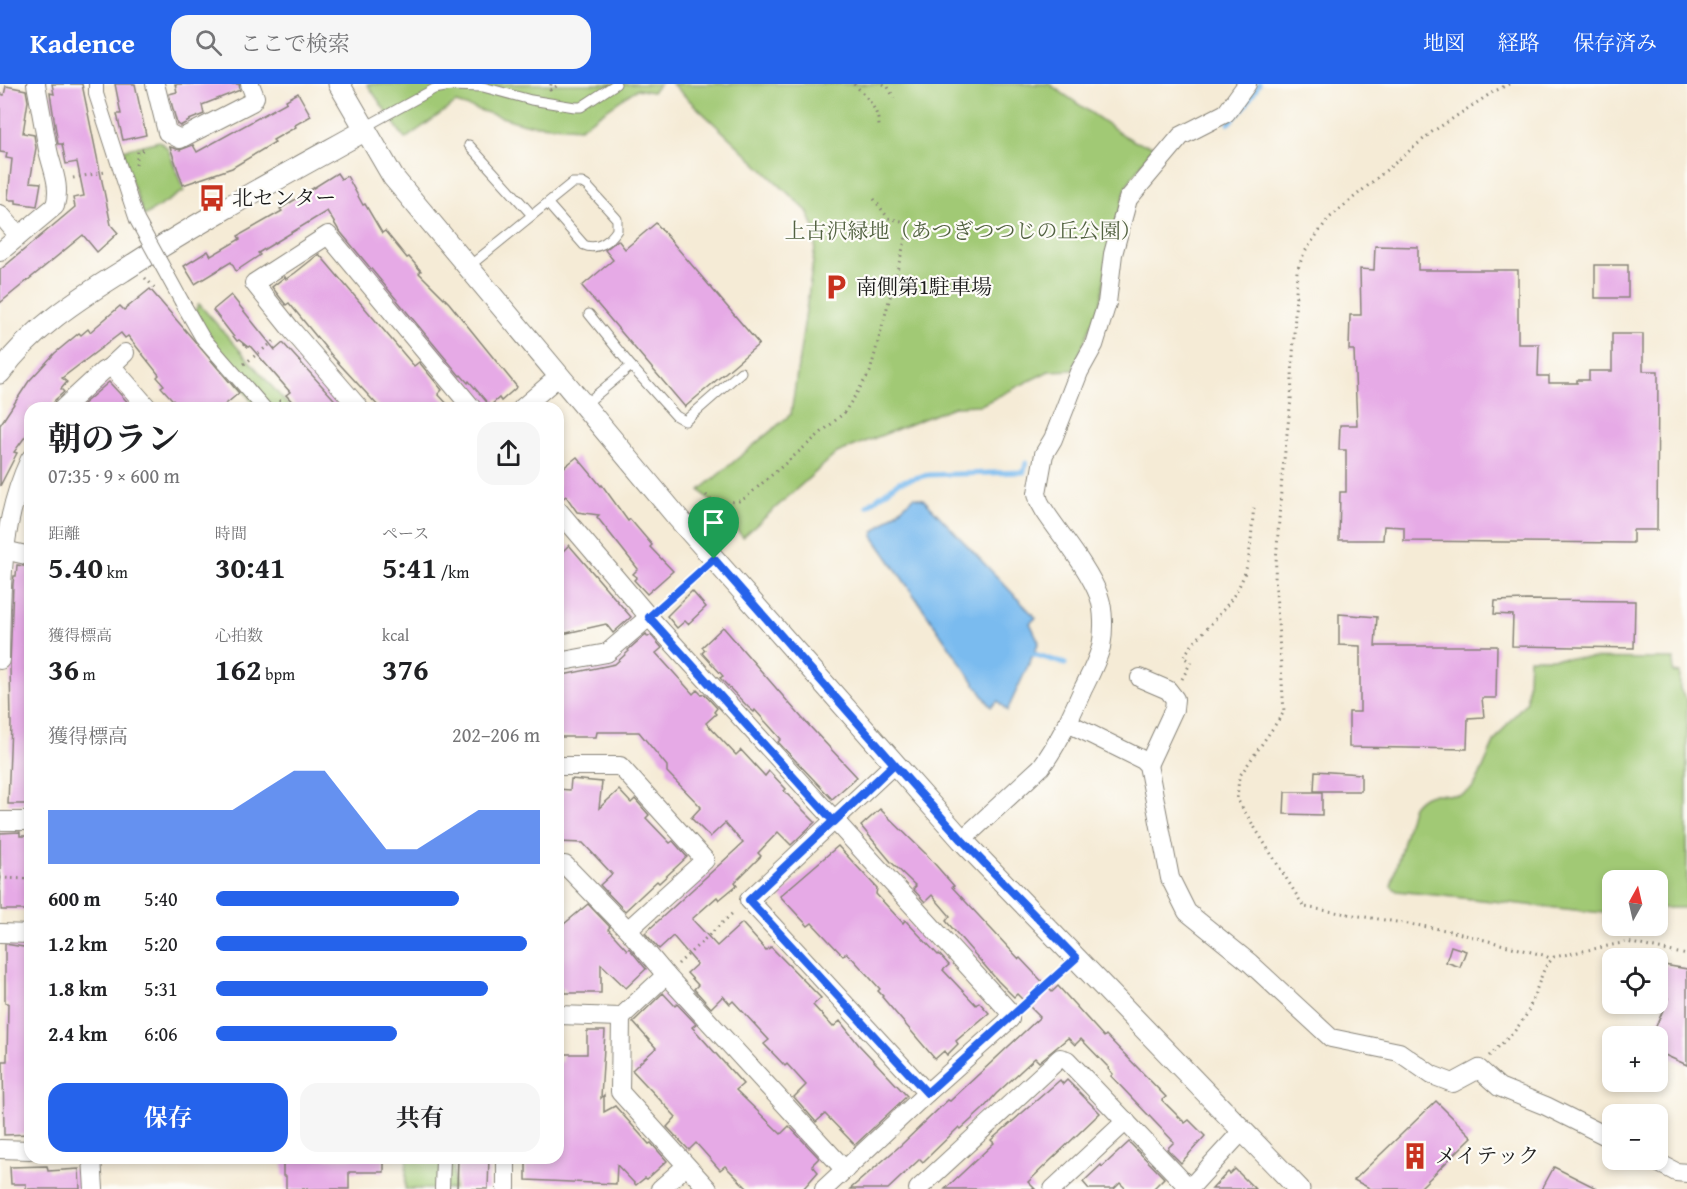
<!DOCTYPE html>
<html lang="ja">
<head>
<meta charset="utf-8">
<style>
	:root { --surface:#fff; --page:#f6f6f6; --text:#202124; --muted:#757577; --accent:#2563eb }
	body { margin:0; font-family:"Gentium Book Plus","Noto Serif JP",serif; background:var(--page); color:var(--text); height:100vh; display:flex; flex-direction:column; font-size:22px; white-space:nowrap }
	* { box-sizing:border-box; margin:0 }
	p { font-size:20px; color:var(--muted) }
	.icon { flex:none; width:33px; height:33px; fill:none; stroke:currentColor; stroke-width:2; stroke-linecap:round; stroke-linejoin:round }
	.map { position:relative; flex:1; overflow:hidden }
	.sheet { position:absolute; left:24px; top:318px; width:540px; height:762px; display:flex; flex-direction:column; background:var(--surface); border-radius:18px; box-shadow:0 3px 9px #0003 }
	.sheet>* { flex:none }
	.needle { width:39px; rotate:8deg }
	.fabs { position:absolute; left:1602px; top:786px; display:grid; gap:12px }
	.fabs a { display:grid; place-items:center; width:66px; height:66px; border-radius:12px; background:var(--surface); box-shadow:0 3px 9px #0003; font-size:30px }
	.pin { position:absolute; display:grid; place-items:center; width:51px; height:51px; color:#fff; margin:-62px -26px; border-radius:50% 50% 50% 0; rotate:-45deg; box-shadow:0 0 6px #0007 }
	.pin .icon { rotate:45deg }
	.round { display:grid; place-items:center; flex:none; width:63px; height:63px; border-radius:18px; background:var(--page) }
	.overview { display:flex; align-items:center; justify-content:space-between; height:102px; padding:0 24px }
	h1 { font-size:33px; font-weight:700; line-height:45px }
	.stats { display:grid; grid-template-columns:repeat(3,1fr); gap:9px; height:102px; padding:6px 24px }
	.stats div { display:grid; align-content:center }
	.stats b { font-size:30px; font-weight:700 }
	.stats small { font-size:16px; font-weight:400 }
	.stats p { font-size:16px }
	.chart { height:168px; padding:12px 24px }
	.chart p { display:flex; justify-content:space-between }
	.chart svg { width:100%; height:108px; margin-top:6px; fill:var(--accent); opacity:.7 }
	.action { display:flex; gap:12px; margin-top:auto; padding:12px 24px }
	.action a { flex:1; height:69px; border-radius:18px; background:var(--accent); color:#fff; font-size:24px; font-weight:700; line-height:69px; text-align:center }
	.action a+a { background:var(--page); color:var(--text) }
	ul { padding:0 24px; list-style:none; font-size:20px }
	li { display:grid; grid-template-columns:96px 72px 1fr; align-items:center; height:45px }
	li i { height:15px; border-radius:8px; background:var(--accent) }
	header { display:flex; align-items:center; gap:36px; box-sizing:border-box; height:84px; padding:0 30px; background:var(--accent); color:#fff }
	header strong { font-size:28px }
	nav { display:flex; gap:33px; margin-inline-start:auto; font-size:21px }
	.search { width:420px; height:54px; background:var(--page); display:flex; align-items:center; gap:15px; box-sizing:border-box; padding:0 21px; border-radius:18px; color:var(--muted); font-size:22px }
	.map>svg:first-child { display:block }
	.green { fill:#a1c975; stroke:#5e7248; stroke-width:1.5 }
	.water { fill:#7abbef; stroke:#4b6c86; stroke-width:1.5 }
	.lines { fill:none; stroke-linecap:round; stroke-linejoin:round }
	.stream { stroke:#7abbef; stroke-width:5 }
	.building { fill:#e6aae6 }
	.service-casing { stroke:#888479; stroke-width:11 }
	.pedestrian-casing { stroke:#888479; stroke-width:16 }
	.minor-casing { stroke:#888479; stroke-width:20 }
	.tertiary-casing { stroke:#888479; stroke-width:23 }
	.path { stroke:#888479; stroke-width:3; stroke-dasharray:1.5 4.5; stroke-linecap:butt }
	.service { stroke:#fff; stroke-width:9 }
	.pedestrian { stroke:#fff; stroke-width:14 }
	.minor { stroke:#fff; stroke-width:18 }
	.tertiary { stroke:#fff; stroke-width:21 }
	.pedestrian-bridge-casing { stroke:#888479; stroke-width:16; stroke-linecap:butt }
	.pedestrian-bridge { stroke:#fff; stroke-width:14 }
	.route-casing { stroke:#fff; stroke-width:12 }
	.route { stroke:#2563eb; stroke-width:8 }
	.labels { text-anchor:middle; stroke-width:4.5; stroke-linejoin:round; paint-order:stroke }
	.poi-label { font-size:21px; fill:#1c1c1c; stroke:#fdfcf7; text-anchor:start }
	.park-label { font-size:21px; fill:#516140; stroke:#fdfcf7 }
</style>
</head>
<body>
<header>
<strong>Kadence</strong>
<div class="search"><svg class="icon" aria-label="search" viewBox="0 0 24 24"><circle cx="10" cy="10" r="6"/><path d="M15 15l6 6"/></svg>ここで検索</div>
<nav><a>地図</a><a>経路</a><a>保存済み</a></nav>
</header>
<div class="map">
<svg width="1687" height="1105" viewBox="0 0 1687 1105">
	<rect width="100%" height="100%" fill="#fdfcf7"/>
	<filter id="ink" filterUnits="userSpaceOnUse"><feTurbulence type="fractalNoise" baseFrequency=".0167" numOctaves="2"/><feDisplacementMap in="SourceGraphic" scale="12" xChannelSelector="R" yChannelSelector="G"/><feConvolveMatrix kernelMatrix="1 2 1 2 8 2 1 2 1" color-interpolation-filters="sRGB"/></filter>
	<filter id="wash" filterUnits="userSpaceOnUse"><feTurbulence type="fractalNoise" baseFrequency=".008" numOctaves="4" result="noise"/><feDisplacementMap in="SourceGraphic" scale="24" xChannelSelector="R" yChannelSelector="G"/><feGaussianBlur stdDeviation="1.35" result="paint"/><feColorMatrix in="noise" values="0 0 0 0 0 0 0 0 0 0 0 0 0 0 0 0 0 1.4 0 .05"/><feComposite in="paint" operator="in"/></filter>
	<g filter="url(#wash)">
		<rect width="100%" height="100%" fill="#f5ebd6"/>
		<g class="green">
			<path d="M367,0H660L652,8L637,5L580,44L524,40L456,19L405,55Z"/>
			<path d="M672,0H1049L1125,52L1136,58L1154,62L1127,101L1108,170L1101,217L1073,286L1049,287L981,321L956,322L837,369L743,453L700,406L791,330L817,150L807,127Z"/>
			<path d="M159,57L168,65L184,107L144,132L130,93L123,66Z"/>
			<path d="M199,220L291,324H256L206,252L195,226Z"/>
			<path d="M1529,574L1674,575L1673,588L1680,589V605L1687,616V824H1658V796H1612V830L1397,807L1391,802L1412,724C1432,696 1450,721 1470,706C1480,698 1488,669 1495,657C1505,642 1515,630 1527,617Z"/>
			<path d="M407,1074H454V1105H405Z"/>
		</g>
		<path class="water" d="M914,413L923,415L1036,534L1030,539L1039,558L1007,627L998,617L991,623L873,452L874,448Z"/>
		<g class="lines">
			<g class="stream">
				<path d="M1229,39L1246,21L1259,0"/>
				<path d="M867,422L899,398L927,391L1024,388L1026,379"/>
				<path d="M1034,570L1065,580"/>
			</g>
		</g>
		<g id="blocks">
			<g class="building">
				<path d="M52,0H82L111,141L118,149L97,168L83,151L0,219V186L75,123L73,114L84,112L77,78L66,80L62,60H58L50,9L54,10Z"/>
				<path d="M115,0H135L146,51L123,56L117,30H121Z"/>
				<path d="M175,0H239L240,6L202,21L204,30L189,36V37L180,42L177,40L169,10L177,8Z"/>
				<path d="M6,2L26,6L28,17L23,49L34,51L36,64L30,98L41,99L37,122L16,119V116H9L8,113L12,75L6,74L7,69L0,68V10L4,11Z"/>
				<path d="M298,9L311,32L295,41L296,43L273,56L275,58L232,84L183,101L170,63L180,66L193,61L197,68L287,18L286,16Z"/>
				<path d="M337,89L341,95L347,92L363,121L365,120L382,149L385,147L407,174L409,173L421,187L419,189L449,219L517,303L501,317L499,314L490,322L469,297L468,299L461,291L460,292L338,145L327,127L258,169L260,171L236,187L231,178L195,200L184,182L208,167L211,172L240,155L238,152L282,127L280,125Z"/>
				<path d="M656,139L759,260L685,323L582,202L613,176L605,166L618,156L625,165Z"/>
				<path d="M1375,162L1418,163V186H1518V260H1539L1538,292H1549V299H1577V296H1589V287H1612V250H1643V287H1658L1657,446H1633V459L1404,457V443L1384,442L1383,456H1339L1340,408H1346V366H1339L1340,341H1357L1354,266H1349L1350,231H1361L1360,185L1374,186Z"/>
				<path d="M319,170L414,282L419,278L442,306L438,310L451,324H380L333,273L289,219L286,221L272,203L285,193L286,195L295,189Z"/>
				<rect x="1595" y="181" width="33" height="33"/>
				<path d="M150,205L239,309L221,324H180L161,303L164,301L157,293L159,291L128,252L125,254L121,249L62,294L67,298L61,305L64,308L55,316L52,324H30V346L14,368L17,369L0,402V341L29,297L55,269L79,249L81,251L88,245L90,248L120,222L124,226Z"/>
				<path d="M231,211L275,266L283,259L342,324H298L286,311L290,308L250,262L248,263L239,256L237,257L213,226Z"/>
				<path d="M109,298L133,324H80L81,322Z"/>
				<path d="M577,373L601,402L602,401L628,437L630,435L652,461L650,463L673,487L647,510L634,496L637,493L633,490L638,485L597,433L599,431L577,428L566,412L562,415H558V388Z"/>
				<path d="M569,461L631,533L613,549L606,540L558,551V472Z"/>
				<path d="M17,481L30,483V720H8L11,640L10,581L13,500L14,492H16Z"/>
				<path d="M692,507L706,523L688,540L685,537L677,544L667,532Z"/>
				<path d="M1526,516L1635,517L1634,564L1512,562L1513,531L1494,530L1495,517Z"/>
				<path d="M1339,530L1377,533L1375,562H1497L1496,614H1482L1484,633L1468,634L1467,665L1349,663V628H1360V562L1339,561Z"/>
				<path d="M723,543L802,634L857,693L832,715L778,658L781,655L755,626L754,628L748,623L720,594L723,592L702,569L705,566L702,563Z"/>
				<path d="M646,550L648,553L651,551L662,564L656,569L693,610L697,606L702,611L704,610L717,624L714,628L716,630L706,639L736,671L741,666L765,692L769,687L786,705L784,707L815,738L791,761L778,748L758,769L761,772L735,798L737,801L719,816L717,813L692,835L717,862L742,839L766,866L771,863L821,914L813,921L833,943L840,937L859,961L907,1012L855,1061L825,1030L816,1038L794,1013L806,1001L787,980L785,982L764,960L769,956L733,917L730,920L723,912L711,924L694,905L698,901L687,889L697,880L673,852L659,865L645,849L743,759L725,739L710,753L691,734L701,723L667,688V682L639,648H597L596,653H558V592L615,580L629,567L628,566Z"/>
				<path d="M1315,687L1361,690V707H1314Z"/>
				<path d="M571,695L602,698L599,724L619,706L631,719L635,715L649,731L646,734L670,759L673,757L687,773L659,799L657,797L625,827L600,801L612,790L583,759L558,758V705L570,706Z"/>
				<path d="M1285,708H1322V731L1284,730Z"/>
				<path d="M880,725L926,770L954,802L952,803L1019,875L1020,874L1052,908L1058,902L1104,953L1106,951L1166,1013L1162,1016L1185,1039L1189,1036L1205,1052L1181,1079L1167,1065L1174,1058L1111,992L1113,990L1108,985L1109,984L1081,955L1075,961L1068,954L1039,978L1035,974L996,1010L982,1026L961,1045L959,1043L923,1078L920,1075L888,1105H850L901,1061L948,1016L950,1017L1040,933L1017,910L1014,913L998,897L946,837L950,832L932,811L925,818L913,805L916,802L891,778L861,742Z"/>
				<path d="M20,748V752H30V826H1L0,749Z"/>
				<path d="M838,762L877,804L876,810L903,839L905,836L938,871L939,870L949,881L943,886L976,921L979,918L989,929L956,957L958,960L947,971L944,967L935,975L882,913L883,912L878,907L880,905L853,875L846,869L843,872L812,839L808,842L780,812Z"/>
				<path d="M588,820L610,843L608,845L627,866L629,864L646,885L626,904L601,880V909H565V905L558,904V845Z"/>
				<path d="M5,860L30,864V1050L4,1051L3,977H7L8,919H5Z"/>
				<path d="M1451,862L1466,867L1460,883L1446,878Z"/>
				<path d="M1658,880L1687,885V981L1658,968V952H1652L1668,914L1658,912Z"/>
				<path d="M663,909L675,922L677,920L696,940L692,943L743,1000L736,1006L781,1050L789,1042L819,1074L812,1081L818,1088L803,1105H748L725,1082L720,1086L696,1059L689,1066L667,1043L676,1033L632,986L656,964L633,938Z"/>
				<path d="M587,947H605L601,1014L604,1011V1028L615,1022L649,1060L651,1059L667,1077L647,1095L645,1094L636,1101L617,1081L616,1100L526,1096V1077H540V1074H558V978H562V970H587Z"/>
				<path d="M1060,996L1063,1000L1067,996L1100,1029L1028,1098L1035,1105H945L994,1059L991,1056Z"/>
				<path d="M1436,1017L1472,1053L1419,1105H1371L1354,1096Z"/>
				<path d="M1129,1058L1164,1094L1153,1105H1126L1120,1099L1114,1105H1089L1083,1098L1101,1081L1102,1083Z"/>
				<path d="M283,1074H384V1088H349V1105H286V1092H283Z"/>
				<path d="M458,1074H489L488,1105H457Z"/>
				<path d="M47,1082L48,1087L79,1085L80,1105H26V1100H11L10,1083Z"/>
				<path d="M1554,1083L1598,1105H1542Z"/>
				<path d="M1235,1085L1255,1105H1212L1228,1088L1230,1090Z"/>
			</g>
		</g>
	</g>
	<g filter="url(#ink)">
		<use href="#blocks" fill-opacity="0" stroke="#888479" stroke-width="1.5"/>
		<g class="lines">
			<defs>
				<g id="service">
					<path d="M365,43L434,5L451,2L483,3L531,16L575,23H581L616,0"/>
					<path d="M469,61L532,131"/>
					<path d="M467,184L572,99H582L587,102L617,135V146C610,157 597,167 584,161L548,120"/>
					<path d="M631,282L676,332L685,337L741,288"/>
					<path d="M583,322L631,282L589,230"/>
				</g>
				<g id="pedestrian">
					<path d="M96,0V10L129,112"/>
					<path d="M182,218L202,253L264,324"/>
					<path d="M442,1105L443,1074"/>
				</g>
				<g id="minor">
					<path d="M155,0L167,48L180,55L252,18L255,13L250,0"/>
					<path d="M0,130L19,152"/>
					<path d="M0,168L55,122C61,101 52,85 48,66C44,44 40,22 36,0"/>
					<path d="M109,284L125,269"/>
					<path d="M63,324L103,287L109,284L115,286L148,324"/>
					<path d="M359,324L290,244L254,199L328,151L472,324"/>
					<path d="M522,324L558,293"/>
					<path d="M558,426L649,533L1008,926L1010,935L927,1009"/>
					<path d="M0,465L30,472"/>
					<path d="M0,576C1,508 0,437 30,375"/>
					<path d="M558,578L607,569L649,533"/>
					<path d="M1140,594L1168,606L1175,615L1174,625L1148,681"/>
					<path d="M1068,639L1143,676L1148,681L1170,794L1187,828L1250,879L1331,954L1399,968L1432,991L1453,999L1479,985L1499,1003L1546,1022L1612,1055"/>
					<path d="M558,682H620L705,776L628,846"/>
					<path d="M0,737H30"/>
					<path d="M962,756L1041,683C1059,659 1071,632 1083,605C1090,591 1097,578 1101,563C1104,548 1104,526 1099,512C1088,483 1061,452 1044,426L1039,417L1037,409L1044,370L1053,355L1079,288L1094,261L1107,219L1113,170L1128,115L1181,52L1226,29L1247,0"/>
					<path d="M558,781H565L628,846L666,891L845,1086"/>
					<path d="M0,849L30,850"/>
					<path d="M666,891L621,933L620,1008L708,1105"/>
					<path d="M558,931L621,933"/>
					<path d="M0,1065L30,1066"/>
					<path d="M92,1074L94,1105"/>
					<path d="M1653,1076L1676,1088L1687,1089"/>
					<path d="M506,1105V1074"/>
					<path d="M660,1105L686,1082"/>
					<path d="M824,1105L927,1009L749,816L894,680"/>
					<path d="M918,1105L1060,974L1067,976L1190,1105"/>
					<path d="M1053,1105L1126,1037"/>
					<path d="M1189,1105L1243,1046"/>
				</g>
				<g id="tertiary">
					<path d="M339,0L393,93L678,434L962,756L1299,1105"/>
					<path d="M0,289C31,245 78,215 123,187C201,136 283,92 364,47"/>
				</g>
			</defs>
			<use href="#service" class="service-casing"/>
			<use href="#pedestrian" class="pedestrian-casing"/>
			<use href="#minor" class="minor-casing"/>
			<use href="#tertiary" class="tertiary-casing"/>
			<g class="path">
				<path d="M551,0L550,6L560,0"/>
				<path d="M854,0C866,12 878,24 879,42"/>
				<path d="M883,0L888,3L894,14"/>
				<path d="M1509,0L1493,8L1432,48L1328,135L1304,169L1297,187L1291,315L1282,393L1275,492L1284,628L1239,693L1237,715L1304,823L1446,846L1543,871L1552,875"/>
				<path d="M136,81L138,67L143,66"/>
				<path d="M73,94L105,88"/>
				<path d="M874,115L888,134L910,139"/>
				<path d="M145,194L155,204"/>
				<path d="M244,280L277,255"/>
				<path d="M279,316L286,324"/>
				<path d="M706,411L715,420L739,417L745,414L844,329L870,288L911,134"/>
				<path d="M661,522L701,486"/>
				<path d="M1182,595L1191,578L1183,573C1202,546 1229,526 1242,496C1252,474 1251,446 1254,423"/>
				<path d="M0,794L30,795"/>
				<path d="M678,880L735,827"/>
				<path d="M1025,921L1062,887"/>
				<path d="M1489,972L1514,948L1527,930L1545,883L1554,873L1627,858L1687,871"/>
			</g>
			<use href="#service" class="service"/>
			<use href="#pedestrian" class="pedestrian"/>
			<use href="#minor" class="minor"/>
			<use href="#tertiary" class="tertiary"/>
			<defs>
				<path id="pedestrian-bridge" d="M129,112L137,136L182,218"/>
			</defs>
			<use href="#pedestrian-bridge" class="pedestrian-bridge-casing"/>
			<use href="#pedestrian-bridge" class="pedestrian-bridge"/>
		</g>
	</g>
	<g class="lines" filter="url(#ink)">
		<defs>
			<path id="route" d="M714,475L894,680L749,816L927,1009L1076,874L962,756L894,680L834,738L649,533L714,475"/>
		</defs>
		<use href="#route" class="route-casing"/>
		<use href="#route" class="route"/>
	</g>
	<defs>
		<symbol id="bus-bare" viewBox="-9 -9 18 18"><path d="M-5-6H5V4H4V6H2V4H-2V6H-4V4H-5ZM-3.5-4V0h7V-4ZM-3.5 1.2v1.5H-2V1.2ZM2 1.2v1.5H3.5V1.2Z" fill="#c8321e" stroke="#fdfcf7" stroke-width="2.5" paint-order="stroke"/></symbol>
		<symbol id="parking-bare" viewBox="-9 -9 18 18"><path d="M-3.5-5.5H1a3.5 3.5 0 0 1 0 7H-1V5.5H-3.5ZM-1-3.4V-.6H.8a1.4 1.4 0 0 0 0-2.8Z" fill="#c8321e" stroke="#fdfcf7" stroke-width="2.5" paint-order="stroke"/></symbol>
		<symbol id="building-bare" viewBox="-9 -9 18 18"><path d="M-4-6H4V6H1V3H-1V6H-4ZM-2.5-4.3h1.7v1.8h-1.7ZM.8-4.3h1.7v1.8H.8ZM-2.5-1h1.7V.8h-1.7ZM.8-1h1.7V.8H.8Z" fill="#c8321e" stroke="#fdfcf7" stroke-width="2.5" paint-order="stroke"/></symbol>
	</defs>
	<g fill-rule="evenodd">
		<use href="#bus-bare" x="193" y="95" width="38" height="38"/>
		<use href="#parking-bare" x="817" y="184" width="38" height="38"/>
		<use href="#building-bare" x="1396" y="1053" width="38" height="38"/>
	</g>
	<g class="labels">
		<g class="poi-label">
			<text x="232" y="121">北センター</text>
			<text x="856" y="210">南側第1駐車場</text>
			<text x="1435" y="1079">メイテック</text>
		</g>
		<g class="park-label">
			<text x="963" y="154">上古沢緑地（あつぎつつじの丘公園）</text>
		</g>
	</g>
</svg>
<div class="fabs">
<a><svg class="needle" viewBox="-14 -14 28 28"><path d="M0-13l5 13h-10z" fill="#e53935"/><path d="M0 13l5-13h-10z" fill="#757577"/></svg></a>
<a><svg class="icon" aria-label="locate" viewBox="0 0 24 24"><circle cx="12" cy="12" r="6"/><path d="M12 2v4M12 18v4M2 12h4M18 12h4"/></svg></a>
<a>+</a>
<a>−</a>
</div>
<div class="pin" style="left:714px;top:475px;background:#1e9e55"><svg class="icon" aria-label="arrive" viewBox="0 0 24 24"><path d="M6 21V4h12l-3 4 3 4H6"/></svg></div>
<section class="sheet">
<div class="overview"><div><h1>朝のラン</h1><p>07:35 · 9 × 600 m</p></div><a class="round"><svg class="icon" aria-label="share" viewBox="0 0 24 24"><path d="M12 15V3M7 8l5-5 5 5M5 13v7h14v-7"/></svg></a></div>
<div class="stats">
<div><p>距離</p><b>5.40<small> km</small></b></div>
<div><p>時間</p><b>30:41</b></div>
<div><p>ペース</p><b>5:41<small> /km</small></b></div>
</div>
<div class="stats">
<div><p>獲得標高</p><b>36<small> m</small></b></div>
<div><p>心拍数</p><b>162<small> bpm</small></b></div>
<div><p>kcal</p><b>376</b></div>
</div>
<div class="chart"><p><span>獲得標高</span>202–206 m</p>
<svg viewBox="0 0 160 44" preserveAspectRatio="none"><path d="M0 44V22L10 22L20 22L30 22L40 22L50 22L60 22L70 14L80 6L90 6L100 22L110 38L120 38L130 30L140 22L150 22L160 22V44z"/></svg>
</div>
<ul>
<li><b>600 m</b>5:40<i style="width:75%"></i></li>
<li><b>1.2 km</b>5:20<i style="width:96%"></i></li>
<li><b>1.8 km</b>5:31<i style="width:84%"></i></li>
<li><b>2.4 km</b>6:06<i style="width:56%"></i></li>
</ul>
<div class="action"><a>保存</a><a>共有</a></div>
</section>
</div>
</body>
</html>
